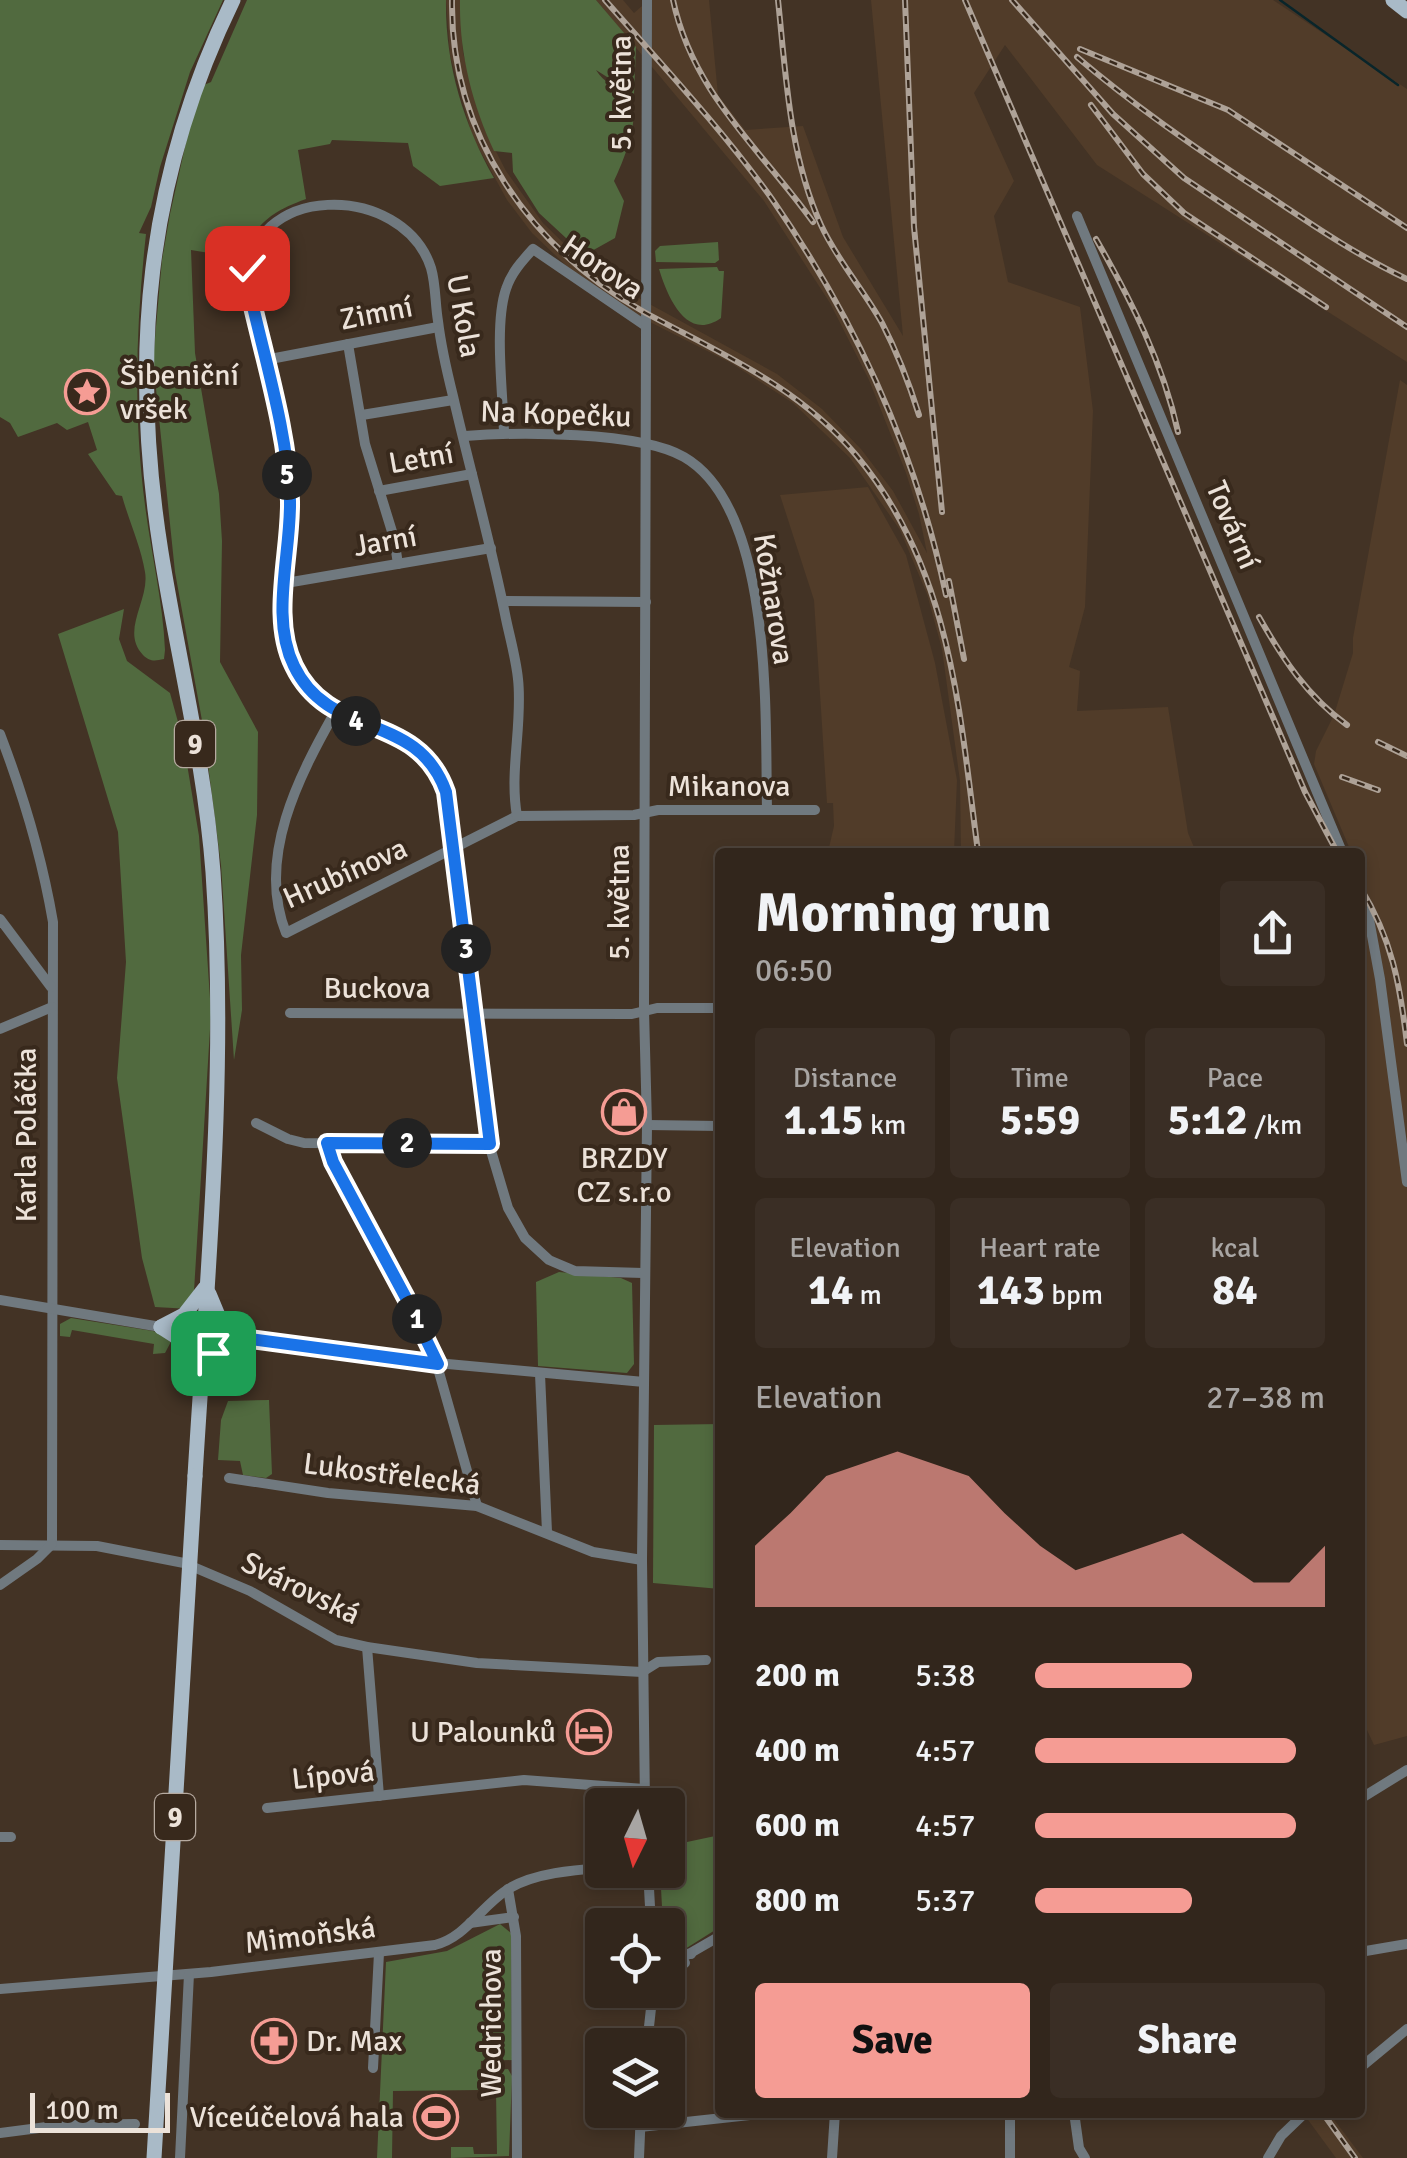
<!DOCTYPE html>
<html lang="en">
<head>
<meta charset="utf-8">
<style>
	:root { --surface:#32261c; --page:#3a2e25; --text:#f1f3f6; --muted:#a8a5a3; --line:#4d433b; --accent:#f59c94 }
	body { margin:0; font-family:Signika,sans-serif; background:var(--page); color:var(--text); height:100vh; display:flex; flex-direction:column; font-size:38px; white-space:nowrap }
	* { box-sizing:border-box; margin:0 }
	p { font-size:32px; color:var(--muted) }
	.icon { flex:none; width:55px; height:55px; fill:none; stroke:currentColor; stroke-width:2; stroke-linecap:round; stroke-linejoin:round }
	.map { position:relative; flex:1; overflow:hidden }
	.details { position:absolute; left:715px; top:848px; width:650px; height:1270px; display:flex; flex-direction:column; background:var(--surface); border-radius:10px; box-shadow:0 5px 15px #0003,0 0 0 2px var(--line) }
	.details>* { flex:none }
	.needle { width:65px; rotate:185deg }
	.fabs { position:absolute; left:585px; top:1788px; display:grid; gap:20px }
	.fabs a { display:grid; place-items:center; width:100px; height:100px; border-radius:10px; background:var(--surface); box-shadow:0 5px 15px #0003,0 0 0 2px var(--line); font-size:50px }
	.scale { position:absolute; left:30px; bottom:25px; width:140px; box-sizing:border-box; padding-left:10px; border:5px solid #ece2d9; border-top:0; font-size:28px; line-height:35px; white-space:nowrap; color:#ece2d9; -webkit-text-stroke:8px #38291c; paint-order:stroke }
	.pin { position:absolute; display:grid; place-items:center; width:85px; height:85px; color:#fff; margin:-42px; border-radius:20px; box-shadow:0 5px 15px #0006 }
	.km { position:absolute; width:50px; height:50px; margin:-25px; border-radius:50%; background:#222; color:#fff; font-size:28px; line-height:50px; text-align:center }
	.round { display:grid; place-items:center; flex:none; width:105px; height:105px; border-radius:10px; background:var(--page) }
	.head { display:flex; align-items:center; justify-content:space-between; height:170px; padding:0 40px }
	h1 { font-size:55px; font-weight:800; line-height:75px }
	.figures { display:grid; grid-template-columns:repeat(3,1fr); gap:15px; height:170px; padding:10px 40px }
	.figures div { display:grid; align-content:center; border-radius:10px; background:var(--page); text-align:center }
	.figures b { font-size:42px; font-weight:800 }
	.figures small { font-size:28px; font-weight:400 }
	.figures p { font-size:28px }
	.chart { height:280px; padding:20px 40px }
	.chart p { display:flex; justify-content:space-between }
	.chart svg { width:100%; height:180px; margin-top:10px; fill:var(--accent); opacity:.7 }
	.primary-button { display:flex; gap:20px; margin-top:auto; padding:20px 40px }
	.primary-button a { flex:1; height:115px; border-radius:10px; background:var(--accent); color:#111; font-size:40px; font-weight:800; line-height:115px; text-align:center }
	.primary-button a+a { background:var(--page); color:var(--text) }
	ul { padding:0 40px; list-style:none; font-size:32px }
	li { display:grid; grid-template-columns:160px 120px 1fr; align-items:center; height:75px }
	li i { height:25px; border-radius:12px; background:var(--accent) }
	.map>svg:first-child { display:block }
	.built { fill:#513c29 }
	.green { fill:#516a3f }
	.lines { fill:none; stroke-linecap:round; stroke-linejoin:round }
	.stream { stroke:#09252a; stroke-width:2.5 }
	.street { stroke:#70797f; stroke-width:10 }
	.primary { stroke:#a9bac7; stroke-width:15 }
	.rail-casing { stroke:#aea297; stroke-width:6 }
	.rail { stroke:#38291c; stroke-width:2.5; stroke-dasharray:8; stroke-linecap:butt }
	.primary-bridge { stroke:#a9bac7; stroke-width:15 }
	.route-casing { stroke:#fff; stroke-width:20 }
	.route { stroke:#1a73e8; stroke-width:12 }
	.labels { text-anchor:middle; stroke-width:8; stroke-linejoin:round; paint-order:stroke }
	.shield { fill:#38291c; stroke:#b6aaa0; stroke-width:2.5 }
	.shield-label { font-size:28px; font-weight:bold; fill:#ece2d9 }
	.street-label { font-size:30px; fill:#ece2d9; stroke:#38291c }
	.poi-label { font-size:30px; fill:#ece2d9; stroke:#38291c; text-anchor:start }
</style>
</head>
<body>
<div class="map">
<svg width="1407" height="2158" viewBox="0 0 1407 2158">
	<rect width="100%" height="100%" fill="#433325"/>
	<g class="built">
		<path d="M446,0H460L463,53L485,130L506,171L543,223L585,264L613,284L777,374L822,409L861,449L893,491L927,553L919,514L906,473L869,380L830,303L764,201L596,0H623L634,13L642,6V0H709L718,95L745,130L803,126L843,237L903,336L871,0H1273L1407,89V362L1097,165L1005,45L974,93L1014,181L994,216L1008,282L1080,307L1093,411L1085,607L1069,667L1080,671L1077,711L1168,707L1188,833L1196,852H961L960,781L942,649L927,594L900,530L850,458L793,403L731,363L642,318L576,275L532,233L507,200L472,136L450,55Z"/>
		<path d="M1400,380L1407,385V1736L1374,1745L1367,1730L1360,1731V852H1309L1349,847L1314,764L1316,751L1334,715L1353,653V638Z"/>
		<path d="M868,487L906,555L935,663L957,780L954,852H828L834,826L833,803H827L814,600L780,495Z"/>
		<path d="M1303,2113H1329L1363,2158H1336Z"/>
	</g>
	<g class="green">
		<path d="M0,0H223L190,72L160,167L151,207L139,233L146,234C136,325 133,413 145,505C151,553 163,601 165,650L164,659C155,661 150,662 143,655C120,631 150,600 145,572C141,547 129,521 122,496L116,495L88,454L97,450L88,422L67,430L57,423L18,437L10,423L0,417Z"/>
		<path d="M247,0H446C445,63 463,123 494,178L440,186L413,166L408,143L332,140L330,144L298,150L306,199C268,213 258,223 240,258L191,250L195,353L219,494L222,541L220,662L258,732L257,815L241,955L242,1010L234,1060L221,865L203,726L175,572L153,360L162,260L170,214L189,129L204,85L211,82Z"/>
		<path d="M460,0H596L636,47L634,94L596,70C604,83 616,87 627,97C644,113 623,162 614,181L624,201L615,238L590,252L580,251L539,213L513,172L512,153L494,151C472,104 459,52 460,0Z"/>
		<path d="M718,242L719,260L715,263L656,262L655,251L660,246Z"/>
		<path d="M717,267L719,271H724L721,318C686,343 667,295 659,269Z"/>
		<path d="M124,609L119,639L127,661L170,693L183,740L199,836L211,1013L194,1291L190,1309L155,1307L142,1258L117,1078L126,962L118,832L58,634Z"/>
		<path d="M559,1272L621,1278L632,1283L634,1364L627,1373L538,1366L536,1282Z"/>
		<path d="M71,1318L153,1331L173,1338L165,1353L153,1354L154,1344L72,1330L70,1337L60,1336V1324Z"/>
		<path d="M269,1400L272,1474L266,1478L243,1475L240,1461L218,1460L221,1420L228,1401Z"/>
		<path d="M720,1424V1589L653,1583L654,1425Z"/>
		<path d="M720,1835V1927L685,1949H670L668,1925H663L660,1870H668V1846Z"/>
		<path d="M500,1924L511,1933L512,2060L481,2061L480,2090L393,2091L392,2158H377L386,1962L447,1951Z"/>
		<path d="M508,2069L512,2076L509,2156L451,2158V2147H473L474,2154H497L496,2092H490L493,2070Z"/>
	</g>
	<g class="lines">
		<path class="stream" d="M1280,0L1398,85"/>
		<g class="street">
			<path d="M1077,216L1342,852"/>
			<path d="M348,344L365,444L394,538L398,564"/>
			<path d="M265,360L438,327"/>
			<path d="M362,415L453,400"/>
			<path d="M504,433C503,394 494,324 506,289C511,273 522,261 533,249L646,326"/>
			<path d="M465,436C517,432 639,431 684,457C774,509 765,717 767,810"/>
			<path d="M379,491L472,474"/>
			<path d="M286,583L491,548"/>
			<path d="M503,601L646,602"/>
			<path d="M335,712C299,776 256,858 286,933L517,816L634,815L658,810H815"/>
			<path d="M0,734C23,794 42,858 53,922L52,1544"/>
			<path d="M517,816C509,771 523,723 518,679C516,659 510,638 506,619C491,544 470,470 453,396C447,372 441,346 438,321C435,304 436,285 431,268C403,181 245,181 247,285C263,354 282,423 289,494C295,552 266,619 297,673C337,741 417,712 446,791L489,1144L508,1208L525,1238L549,1260L575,1271L643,1273"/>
			<path d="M1360,895L1368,914L1380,979L1407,1182"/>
			<path d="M0,919L51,987"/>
			<path d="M290,1013L632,1014L657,1008H720"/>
			<path d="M0,1029L52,1007"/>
			<path d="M256,1123L288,1139L304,1143L489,1144"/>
			<path d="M647,1125L720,1126"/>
			<path d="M327,1143L333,1162L433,1351L477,1506"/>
			<path d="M0,1300L161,1327"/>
			<path d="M243,1337L437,1363L644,1382"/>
			<path d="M540,1374L547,1532"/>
			<path d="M229,1478L328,1493L477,1506L593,1552L642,1560"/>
			<path d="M0,1545L97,1546L184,1563L250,1591L336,1640L367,1647L477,1663L642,1672"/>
			<path d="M0,1585L37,1559L52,1544"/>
			<path d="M367,1647L379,1796"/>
			<path d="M642,1672L658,1662L706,1660"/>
			<path d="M1360,1799L1407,1770"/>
			<path d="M645,1805L642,1560L647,1125L644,1010L647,0"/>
			<path d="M267,1808L524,1780L644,1789"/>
			<path d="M0,1837H11"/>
			<path d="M648,1870L651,1925"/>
			<path d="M508,1889L516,1936L517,2158"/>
			<path d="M470,1923L514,1917"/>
			<path d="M1360,1952L1407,1944"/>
			<path d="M668,1953L691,1954"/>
			<path d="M668,1966L720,1936"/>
			<path d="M668,1975L685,1963"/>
			<path d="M0,1989L211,1972L435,1945C467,1937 482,1904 510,1888C535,1873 574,1870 602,1868"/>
			<path d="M647,2045L653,1990"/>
			<path d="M373,2068L379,1953"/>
			<path d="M1360,2068L1407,2029"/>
			<path d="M1074,2112L1079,2148L1085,2158"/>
			<path d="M640,2127L778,2112"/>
			<path d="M0,2133L62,2125L135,2124"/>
			<path d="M180,2158L189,1974"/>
			<path d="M639,2158L641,2110"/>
			<path d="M832,2158L835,2112"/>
			<path d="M1010,2158V2112"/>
			<path d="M1268,2158L1281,2136L1306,2112"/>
		</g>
		<g class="primary">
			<path d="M1393,0L1407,11"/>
			<path d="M161,1327L184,1315L205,1288"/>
			<path d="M161,1327L186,1343L202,1368"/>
			<path d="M202,1368L213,1353L243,1337L219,1318L209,1294"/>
			<path d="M195,1476C207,1276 227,1073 213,872C205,765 178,658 161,552C130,357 146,179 233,0"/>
		</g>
		<defs>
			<g id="rail">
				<path d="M452,0C450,134 530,248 644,312C721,354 798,386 856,455C952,570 959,710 978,852"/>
				<path d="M605,0C662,65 722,129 772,199C855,319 916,451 946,595"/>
				<path d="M673,0C693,94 760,148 813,222"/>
				<path d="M778,0C786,76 789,154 821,225C837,260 863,289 882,323C897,352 909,383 919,415"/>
				<path d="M905,0L914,227L942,512"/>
				<path d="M965,0L1305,792L1337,852"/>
				<path d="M1012,0L1113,114L1184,178L1407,327"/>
				<path d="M1080,49L1228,110L1407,228"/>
				<path d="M1077,57C1138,109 1202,153 1269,196C1314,226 1358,256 1407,279"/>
				<path d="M1091,105L1143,174L1184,213L1326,307"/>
				<path d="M1096,239C1131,300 1163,363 1178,432"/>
				<path d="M949,581L964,659"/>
				<path d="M1259,617C1283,659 1307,696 1347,725"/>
				<path d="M1378,742L1407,756"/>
				<path d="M1342,777L1378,790"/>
				<path d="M1360,887C1392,939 1400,984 1407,1044"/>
				<path d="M1322,2112L1355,2158"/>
			</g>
		</defs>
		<use href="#rail" class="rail-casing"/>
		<use href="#rail" class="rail"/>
		<path class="primary-bridge" d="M154,2158L195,1476"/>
	</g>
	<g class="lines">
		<defs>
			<path id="route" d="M213,1353L243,1338L438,1364L406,1298L333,1162L327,1143L490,1144L446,792C417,710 330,741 294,666C270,618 291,554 290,501C288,432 263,354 248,285L247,268"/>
		</defs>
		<use href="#route" class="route-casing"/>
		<use href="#route" class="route"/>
	</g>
	<defs>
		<symbol id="sight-ring" viewBox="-11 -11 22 22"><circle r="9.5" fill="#38291c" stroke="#f59c94" stroke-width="1.5"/><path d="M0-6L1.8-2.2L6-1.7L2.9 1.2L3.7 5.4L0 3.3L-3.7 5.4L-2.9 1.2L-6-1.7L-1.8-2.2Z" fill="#f59c94"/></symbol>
		<symbol id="shop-ring" viewBox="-11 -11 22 22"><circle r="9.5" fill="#38291c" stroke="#f59c94" stroke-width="1.5"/><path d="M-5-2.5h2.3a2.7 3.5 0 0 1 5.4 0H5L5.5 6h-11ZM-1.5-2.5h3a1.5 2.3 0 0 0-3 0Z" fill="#f59c94"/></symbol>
		<symbol id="hotel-ring" viewBox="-11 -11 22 22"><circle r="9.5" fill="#38291c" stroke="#f59c94" stroke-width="1.5"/><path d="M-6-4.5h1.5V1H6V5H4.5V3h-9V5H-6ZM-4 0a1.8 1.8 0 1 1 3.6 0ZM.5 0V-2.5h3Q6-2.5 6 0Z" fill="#f59c94"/></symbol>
		<symbol id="pharmacy-ring" viewBox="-11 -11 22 22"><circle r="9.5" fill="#38291c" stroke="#f59c94" stroke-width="1.5"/><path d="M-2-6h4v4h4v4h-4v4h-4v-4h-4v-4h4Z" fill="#f59c94"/></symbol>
		<symbol id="stadium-ring" viewBox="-11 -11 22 22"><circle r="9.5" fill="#38291c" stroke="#f59c94" stroke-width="1.5"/><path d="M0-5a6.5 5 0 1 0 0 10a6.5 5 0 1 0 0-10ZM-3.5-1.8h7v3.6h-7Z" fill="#f59c94"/></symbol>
	</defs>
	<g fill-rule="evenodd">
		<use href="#sight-ring" x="62" y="367" width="50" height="50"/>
		<use href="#shop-ring" x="599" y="1087" width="50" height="50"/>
		<use href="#hotel-ring" x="564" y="1707" width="50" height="50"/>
		<use href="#pharmacy-ring" x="249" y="2016" width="50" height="50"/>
		<use href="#stadium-ring" x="411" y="2092" width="50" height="50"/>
	</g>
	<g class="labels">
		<g class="shield">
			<rect x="175" y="721" width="40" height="46" rx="8"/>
			<rect x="155" y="1794" width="40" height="46" rx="8"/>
		</g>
		<g class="shield-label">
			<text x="195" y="754">9</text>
			<text x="175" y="1827">9</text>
		</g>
		<g class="street-label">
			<text transform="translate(621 93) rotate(-90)" y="10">5. května</text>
			<text transform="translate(603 267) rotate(34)" y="10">Horova</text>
			<text transform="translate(376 313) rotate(-11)" y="10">Zimní</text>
			<text transform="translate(464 316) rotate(80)" y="10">U Kola</text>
			<text transform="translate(556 414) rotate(2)" y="10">Na Kopečku</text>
			<text transform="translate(421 458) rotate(-10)" y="10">Letní</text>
			<text transform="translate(1233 525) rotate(67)" y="10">Tovární</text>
			<text transform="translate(385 541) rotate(-10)" y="10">Jarní</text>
			<text transform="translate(774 599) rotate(81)" y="10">Kožnarova</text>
			<text x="729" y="796">Mikanova</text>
			<text transform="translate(345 873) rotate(-24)" y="10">Hrubínova</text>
			<text transform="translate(619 902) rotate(-90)" y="10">5. května</text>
			<text x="377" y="998">Buckova</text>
			<text transform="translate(26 1135) rotate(-90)" y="10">Karla Poláčka</text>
			<text transform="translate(392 1474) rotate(7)" y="10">Lukostřelecká</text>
			<text transform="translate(301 1588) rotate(26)" y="10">Svárovská</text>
			<text transform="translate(333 1775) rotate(-6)" y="10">Lípová</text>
			<text transform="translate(310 1935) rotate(-7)" y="10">Mimoňská</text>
			<text transform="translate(491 2023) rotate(-90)" y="10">Wedrichova</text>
		</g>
		<g class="poi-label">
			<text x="120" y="385">Šibeniční<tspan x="120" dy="34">vršek</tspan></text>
			<text x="624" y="1168" text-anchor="middle">BRZDY<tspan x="624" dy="34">CZ s.r.o</tspan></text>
			<text x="556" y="1742" text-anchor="end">U Palounků</text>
			<text x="306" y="2051">Dr. Max</text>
			<text x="404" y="2127" text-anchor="end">Víceúčelová hala</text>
		</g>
	</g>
</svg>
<div class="fabs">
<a><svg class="needle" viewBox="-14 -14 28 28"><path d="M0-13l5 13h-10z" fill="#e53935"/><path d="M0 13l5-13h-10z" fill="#a8a5a3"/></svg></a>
<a><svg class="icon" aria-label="locate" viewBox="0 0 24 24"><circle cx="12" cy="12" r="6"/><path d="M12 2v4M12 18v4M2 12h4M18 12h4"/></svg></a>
<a><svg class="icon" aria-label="layers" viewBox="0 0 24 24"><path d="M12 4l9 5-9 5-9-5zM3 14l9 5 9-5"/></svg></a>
</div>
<div class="scale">100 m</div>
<div class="pin" style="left:213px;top:1353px;background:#1e9e55"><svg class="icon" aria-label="arrive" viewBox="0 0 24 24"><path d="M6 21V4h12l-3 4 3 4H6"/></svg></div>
<div class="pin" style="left:247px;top:268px;background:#d93025"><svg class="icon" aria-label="check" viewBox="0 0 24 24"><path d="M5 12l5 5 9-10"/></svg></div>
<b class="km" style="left:417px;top:1319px">1</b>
<b class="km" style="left:407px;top:1143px">2</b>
<b class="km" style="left:466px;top:949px">3</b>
<b class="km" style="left:356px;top:721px">4</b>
<b class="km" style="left:287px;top:475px">5</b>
<section class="details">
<div class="head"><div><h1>Morning run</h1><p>06:50</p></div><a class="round"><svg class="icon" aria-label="share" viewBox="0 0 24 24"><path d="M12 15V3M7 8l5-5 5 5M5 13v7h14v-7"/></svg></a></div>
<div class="figures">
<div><p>Distance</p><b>1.15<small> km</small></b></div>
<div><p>Time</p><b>5:59</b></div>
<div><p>Pace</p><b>5:12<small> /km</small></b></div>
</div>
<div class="figures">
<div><p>Elevation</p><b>14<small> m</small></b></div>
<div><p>Heart rate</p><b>143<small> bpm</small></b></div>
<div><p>kcal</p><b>84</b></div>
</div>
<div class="chart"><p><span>Elevation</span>27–38 m</p>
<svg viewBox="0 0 160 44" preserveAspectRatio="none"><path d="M0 44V29L10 21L20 12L30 9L40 6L50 9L60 12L70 21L80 29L90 35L100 32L110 29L120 26L130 32L140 38L150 38L160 29V44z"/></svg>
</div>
<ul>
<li><b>200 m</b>5:38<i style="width:54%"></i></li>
<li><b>400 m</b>4:57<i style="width:90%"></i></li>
<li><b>600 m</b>4:57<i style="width:90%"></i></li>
<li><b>800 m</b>5:37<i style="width:54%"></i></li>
</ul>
<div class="primary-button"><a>Save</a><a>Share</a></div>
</section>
</div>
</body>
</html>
